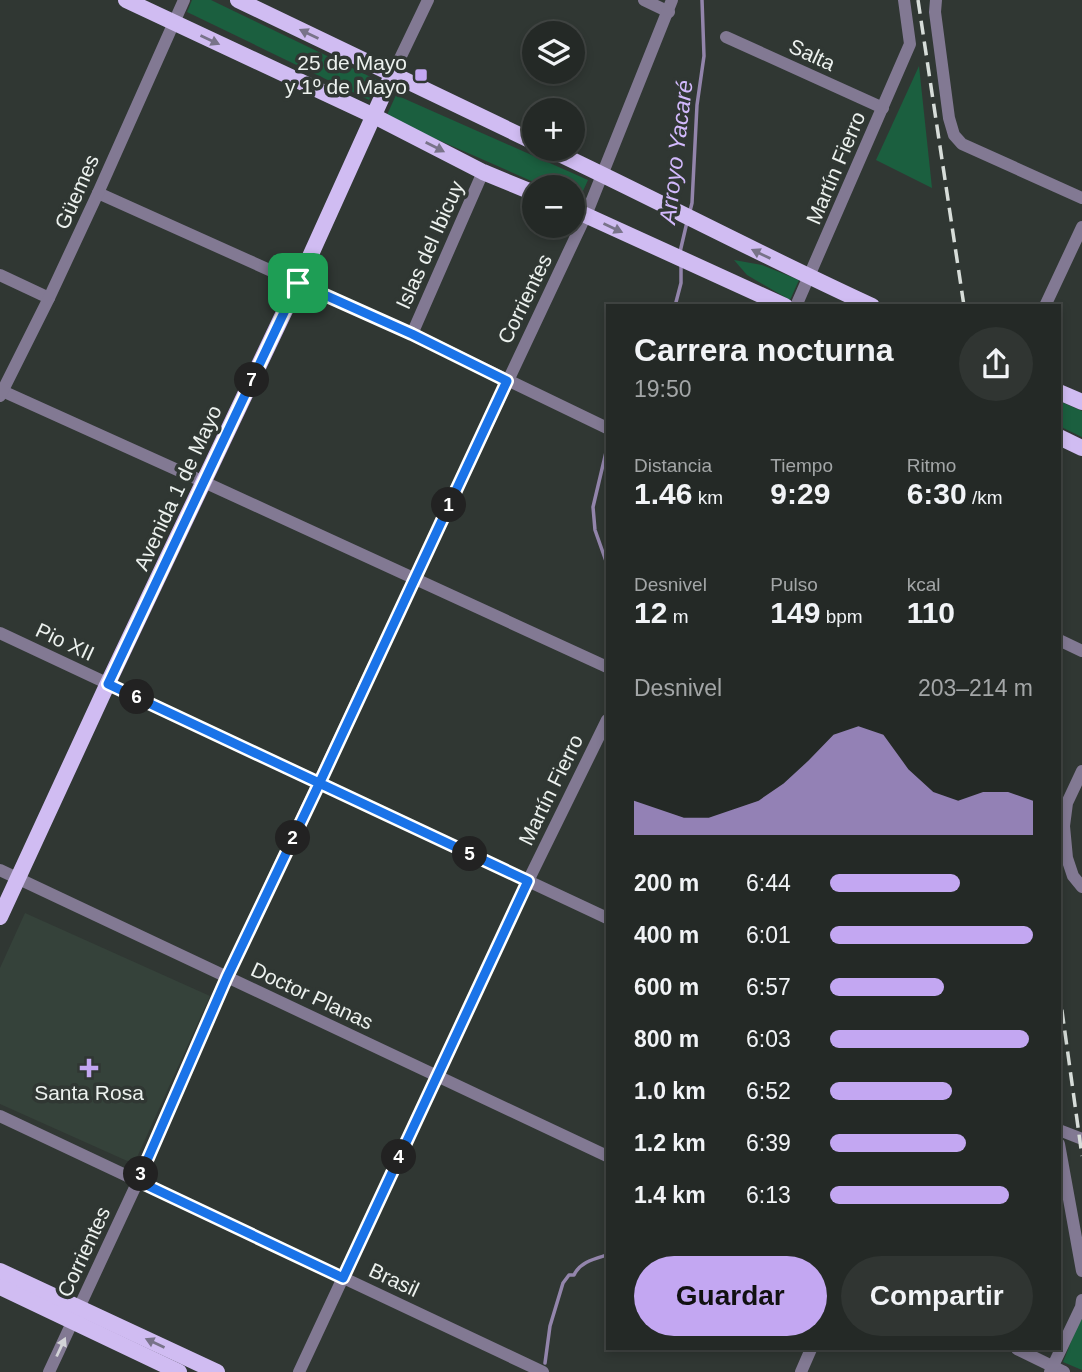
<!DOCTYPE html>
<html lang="es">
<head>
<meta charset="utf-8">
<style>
	:root { --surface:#242926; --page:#303532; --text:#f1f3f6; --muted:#a3a6a7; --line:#414543; --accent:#c3a7f2 }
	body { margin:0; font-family:Helvetica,sans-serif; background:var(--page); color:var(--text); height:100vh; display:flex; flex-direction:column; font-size:26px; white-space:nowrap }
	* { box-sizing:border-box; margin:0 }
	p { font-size:23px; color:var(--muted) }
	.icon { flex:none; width:38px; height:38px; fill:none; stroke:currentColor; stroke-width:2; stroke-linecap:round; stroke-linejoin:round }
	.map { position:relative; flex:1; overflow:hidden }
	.side { position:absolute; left:606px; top:304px; width:455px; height:1046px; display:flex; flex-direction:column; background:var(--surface); border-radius:0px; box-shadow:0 4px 10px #0003,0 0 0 2px var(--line) }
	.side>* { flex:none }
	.buttons { position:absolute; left:522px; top:21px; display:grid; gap:14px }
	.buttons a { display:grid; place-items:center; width:63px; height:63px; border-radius:50%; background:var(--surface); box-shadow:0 4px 10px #0003,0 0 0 2px var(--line); font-size:35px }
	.pin { position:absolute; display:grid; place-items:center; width:60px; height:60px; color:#fff; margin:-30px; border-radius:14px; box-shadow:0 4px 10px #0006 }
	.km { position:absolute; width:35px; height:35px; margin:-18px; border-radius:50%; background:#222; color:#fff; font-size:19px; line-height:35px; text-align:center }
	.round { display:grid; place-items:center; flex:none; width:74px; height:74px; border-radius:37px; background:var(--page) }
	.head { display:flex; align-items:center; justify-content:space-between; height:119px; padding:0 28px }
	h1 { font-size:32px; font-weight:600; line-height:52px }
	.metrics { display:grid; grid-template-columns:repeat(3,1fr); gap:10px; height:119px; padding:7px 28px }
	.metrics div { display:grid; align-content:center }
	.metrics b { font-size:30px; font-weight:600 }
	.metrics small { font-size:19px; font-weight:400 }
	.metrics p { font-size:19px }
	.chart { height:196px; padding:14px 28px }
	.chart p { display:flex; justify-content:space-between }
	.chart svg { width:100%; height:126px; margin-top:7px; fill:var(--accent); opacity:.7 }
	.cta { display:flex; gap:14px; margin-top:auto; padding:14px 28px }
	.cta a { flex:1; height:80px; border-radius:42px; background:var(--accent); color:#111; font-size:28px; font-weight:600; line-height:80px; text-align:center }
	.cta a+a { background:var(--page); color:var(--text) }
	ul { padding:0 28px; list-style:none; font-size:23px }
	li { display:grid; grid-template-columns:112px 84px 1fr; align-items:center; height:52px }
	li i { height:18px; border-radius:9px; background:var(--accent) }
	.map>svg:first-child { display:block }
	.built { fill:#35423a }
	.green { fill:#1b5f3f }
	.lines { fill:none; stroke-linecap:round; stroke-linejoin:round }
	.stream { stroke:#9385ac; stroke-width:3.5 }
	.minor { stroke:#827993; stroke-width:12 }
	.major { stroke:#d0bcf2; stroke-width:16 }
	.rail { stroke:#d7ddd9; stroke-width:3.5; stroke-dasharray:14 7; stroke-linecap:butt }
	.oneway { fill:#787389 }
	.oneway2 { fill:#d2d3d7 }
	.route-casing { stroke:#fff; stroke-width:14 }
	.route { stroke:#1a73e8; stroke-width:9 }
	.poi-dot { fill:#c3a7f2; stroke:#303733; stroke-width:2.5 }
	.labels { text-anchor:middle; stroke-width:7; stroke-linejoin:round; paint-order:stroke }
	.street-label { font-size:21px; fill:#ecf1ee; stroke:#303733 }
	.poi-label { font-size:21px; fill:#ecf1ee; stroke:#303733; text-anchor:end }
	.water-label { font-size:23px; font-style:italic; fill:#d2b9fc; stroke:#303733 }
</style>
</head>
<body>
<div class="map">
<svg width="1082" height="1372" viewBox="0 0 1082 1372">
	<rect width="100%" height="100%" fill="#303733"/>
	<path class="built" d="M25,913L210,996L134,1164L0,1104V968Z"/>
	<g class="green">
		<path d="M192,0H211L379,81L369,100L187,12Z"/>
		<path d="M919,66L932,188L876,160Z"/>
		<path d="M396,95L588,180L578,202L572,199V187H545L386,117Z"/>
		<path d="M734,260L762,265L799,280L790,300L747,275Z"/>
		<path d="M1059,401L1082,411V437L1059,426Z"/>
		<path d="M1082,1314V1370L1063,1362Z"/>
	</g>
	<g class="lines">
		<g class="stream">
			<path d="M690,211L692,203L697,105L704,56L702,0"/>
			<path d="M680,252L687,222"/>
			<path d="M675,306L681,283V264"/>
			<path d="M607,448L593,507L595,530L607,564"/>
			<path d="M545,1363L550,1326L563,1283L569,1275H574C580,1262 594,1259 607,1255"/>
		</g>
		<g class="minor">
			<path d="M644,0L669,12"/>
			<path d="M936,0L935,12L949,118L954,135L962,144L1082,198"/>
			<path d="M726,37L883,108"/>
			<path d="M392,75L428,0"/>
			<path d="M98,193L412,334L607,428"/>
			<path d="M0,275L49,298"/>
			<path d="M796,306L910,44L904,0"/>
			<path d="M1045,306L1082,227"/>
			<path d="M412,334L483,172"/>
			<path d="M0,390L204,482L607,667"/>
			<path d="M0,396L49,298L98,193L184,0"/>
			<path d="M0,633L607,918"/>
			<path d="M1059,640L1082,651"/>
			<path d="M1082,771L1067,803L1064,826L1067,858L1073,876L1082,887"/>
			<path d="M0,870L607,1156"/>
			<path d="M0,1116L543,1372"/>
			<path d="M1059,1130L1082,1139"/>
			<path d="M1059,1144L1082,1271"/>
			<path d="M1017,1349L1064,1372"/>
			<path d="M49,1372L138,1181L227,977L586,215L672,0"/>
			<path d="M299,1372L528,881L607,720"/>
			<path d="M801,1372L811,1349"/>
			<path d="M1050,1372L1081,1307L1082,1300"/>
		</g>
		<g class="major">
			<path d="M126,0L374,116L483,172L534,193"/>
			<path d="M238,0L534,142"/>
			<path d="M549,149C657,200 763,256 872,306"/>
			<path d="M572,209L785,306"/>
			<path d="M1059,392L1082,402"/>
			<path d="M1059,437L1082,448"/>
			<path d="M0,917L108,683L298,283L392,75"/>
			<path d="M0,1271L217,1372"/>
			<path d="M0,1287L179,1372"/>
		</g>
		<g class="rail">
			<path d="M918,0L964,306"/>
			<path d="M1059,989L1082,1156"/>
		</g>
	</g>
	<defs><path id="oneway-solid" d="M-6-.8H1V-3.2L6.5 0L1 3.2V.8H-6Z" transform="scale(1.75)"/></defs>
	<g class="oneway">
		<use href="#oneway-solid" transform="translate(309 34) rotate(-154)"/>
		<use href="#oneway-solid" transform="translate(210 40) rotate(25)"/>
		<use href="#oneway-solid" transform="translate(435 147) rotate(27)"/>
		<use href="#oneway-solid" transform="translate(613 228) rotate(25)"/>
		<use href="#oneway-solid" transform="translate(761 254) rotate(-154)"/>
		<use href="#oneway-solid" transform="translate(155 1343) rotate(-155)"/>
	</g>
	<use class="oneway2" href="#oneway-solid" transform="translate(61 1347) rotate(-65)"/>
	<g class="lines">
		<defs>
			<path id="route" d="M298,283L412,334L507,381L320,782L227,977L138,1181L343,1278L528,881L108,684L298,283"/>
		</defs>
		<use href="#route" class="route-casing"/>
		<use href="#route" class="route"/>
	</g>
	<g class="poi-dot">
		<rect x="414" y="68" width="14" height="14" rx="3.5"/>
		<path d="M85.5 1057.5h7v7h7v7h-7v7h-7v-7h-7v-7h7z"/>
	</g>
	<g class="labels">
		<g class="street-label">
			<text transform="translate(812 55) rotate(25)" y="7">Salta</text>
			<text transform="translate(836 168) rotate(-67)" y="7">Martín Fierro</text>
			<text transform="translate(77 192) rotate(-66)" y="7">Güemes</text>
			<text transform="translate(430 245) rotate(-66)" y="7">Islas del Ibicuy</text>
			<text transform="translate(525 299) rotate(-64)" y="7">Corrientes</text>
			<text transform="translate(178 488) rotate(-65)" y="7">Avenida 1 de Mayo</text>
			<text transform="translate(65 642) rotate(25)" y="7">Pio XII</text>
			<text transform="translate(551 790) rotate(-64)" y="7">Martín Fierro</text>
			<text transform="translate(312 996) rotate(25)" y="7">Doctor Planas</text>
			<text transform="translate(84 1252) rotate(-65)" y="7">Corrientes</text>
			<text transform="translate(394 1280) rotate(25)" y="7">Brasil</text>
		</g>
		<g class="poi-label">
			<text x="407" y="70">25 de Mayo<tspan x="407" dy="24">y 1º de Mayo</tspan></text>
			<text x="89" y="1100" text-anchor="middle">Santa Rosa</text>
		</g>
		<g class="water-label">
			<text transform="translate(676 152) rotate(-83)" y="8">Arroyo Yacaré</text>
		</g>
	</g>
</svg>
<div class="buttons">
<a><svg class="icon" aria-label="layers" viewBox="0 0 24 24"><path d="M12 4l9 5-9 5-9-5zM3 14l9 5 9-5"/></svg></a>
<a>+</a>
<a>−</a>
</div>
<div class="pin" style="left:298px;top:283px;background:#1e9e55"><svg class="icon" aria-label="arrive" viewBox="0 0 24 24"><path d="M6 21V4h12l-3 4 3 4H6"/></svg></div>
<b class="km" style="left:449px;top:505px">1</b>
<b class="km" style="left:293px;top:838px">2</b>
<b class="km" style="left:141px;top:1174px">3</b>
<b class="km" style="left:399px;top:1157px">4</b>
<b class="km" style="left:470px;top:854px">5</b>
<b class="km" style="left:137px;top:697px">6</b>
<b class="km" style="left:252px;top:380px">7</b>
<section class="side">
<div class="head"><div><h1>Carrera nocturna</h1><p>19:50</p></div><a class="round"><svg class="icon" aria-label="share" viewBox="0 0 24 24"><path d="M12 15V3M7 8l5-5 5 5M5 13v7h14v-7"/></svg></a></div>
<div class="metrics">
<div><p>Distancia</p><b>1.46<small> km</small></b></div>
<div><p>Tiempo</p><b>9:29</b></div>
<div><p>Ritmo</p><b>6:30<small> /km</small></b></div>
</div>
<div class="metrics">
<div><p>Desnivel</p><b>12<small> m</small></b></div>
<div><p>Pulso</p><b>149<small> bpm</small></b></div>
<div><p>kcal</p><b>110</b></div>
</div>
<div class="chart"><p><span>Desnivel</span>203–214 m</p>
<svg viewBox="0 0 160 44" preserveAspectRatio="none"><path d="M0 44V32L10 35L20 38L30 38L40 35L50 32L60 26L70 18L80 9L90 6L100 9L110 21L120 29L130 32L140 29L150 29L160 32V44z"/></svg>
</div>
<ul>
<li><b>200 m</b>6:44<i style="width:64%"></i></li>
<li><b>400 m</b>6:01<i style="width:100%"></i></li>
<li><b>600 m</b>6:57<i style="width:56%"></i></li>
<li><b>800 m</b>6:03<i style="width:98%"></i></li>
<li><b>1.0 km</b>6:52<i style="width:60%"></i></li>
<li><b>1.2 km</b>6:39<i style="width:67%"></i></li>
<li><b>1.4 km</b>6:13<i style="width:88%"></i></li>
</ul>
<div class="cta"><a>Guardar</a><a>Compartir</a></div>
</section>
</div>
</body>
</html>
